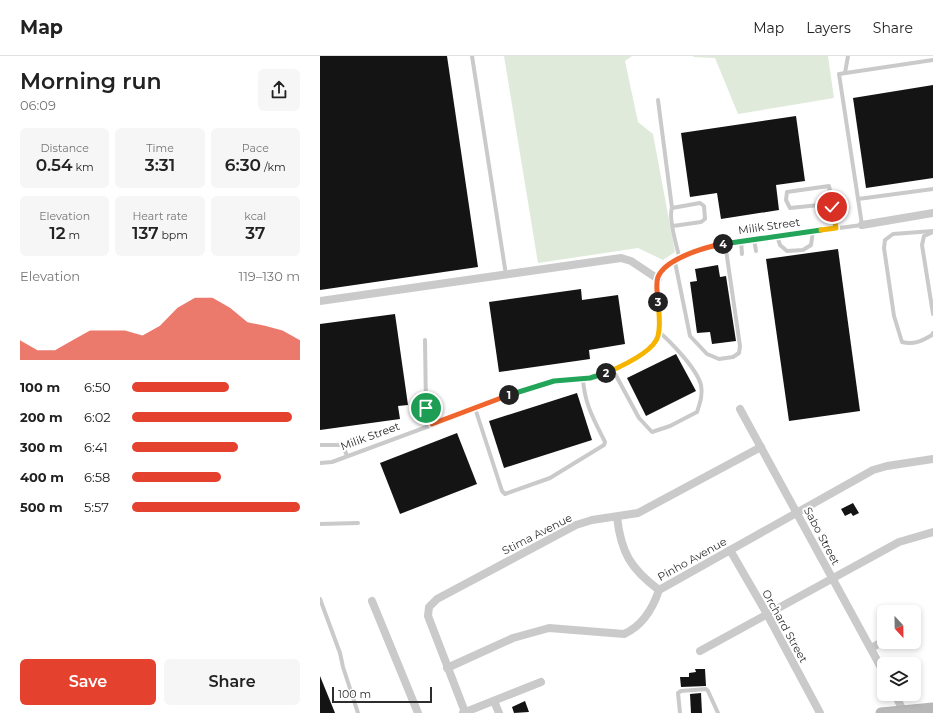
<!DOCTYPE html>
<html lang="en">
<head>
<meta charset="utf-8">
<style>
	:root { --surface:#fff; --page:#f6f6f6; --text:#222; --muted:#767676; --line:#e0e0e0; --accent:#e4422f }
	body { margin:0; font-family:Montserrat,sans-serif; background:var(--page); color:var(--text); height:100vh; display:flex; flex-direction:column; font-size:15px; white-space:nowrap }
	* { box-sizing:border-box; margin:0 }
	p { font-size:13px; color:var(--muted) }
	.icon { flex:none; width:22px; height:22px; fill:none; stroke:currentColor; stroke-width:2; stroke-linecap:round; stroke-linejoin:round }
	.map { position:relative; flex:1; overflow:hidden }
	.panel { display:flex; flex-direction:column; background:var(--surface); width:320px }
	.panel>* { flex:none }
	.needle { width:26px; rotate:158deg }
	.buttons { position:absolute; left:557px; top:549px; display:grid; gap:8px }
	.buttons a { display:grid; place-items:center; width:44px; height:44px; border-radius:6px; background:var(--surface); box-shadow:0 2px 6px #0003; font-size:20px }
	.scale { position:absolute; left:12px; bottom:10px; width:100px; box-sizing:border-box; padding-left:4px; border:2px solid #2d2d2d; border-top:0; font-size:11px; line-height:14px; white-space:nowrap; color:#2d2d2d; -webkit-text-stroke:3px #fff; paint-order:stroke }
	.pin { position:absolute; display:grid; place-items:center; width:34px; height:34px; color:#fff; margin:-17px; border:2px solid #fff; border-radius:50%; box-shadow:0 1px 4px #0007 }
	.km { position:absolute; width:20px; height:20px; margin:-10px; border-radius:50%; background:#222; color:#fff; font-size:11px; line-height:20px; text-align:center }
	.round { display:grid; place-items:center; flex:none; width:42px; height:42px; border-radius:6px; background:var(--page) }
	.head { display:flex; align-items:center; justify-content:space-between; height:68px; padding:0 20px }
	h1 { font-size:22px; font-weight:600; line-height:30px }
	.figures { display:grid; grid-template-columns:repeat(3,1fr); gap:6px; height:68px; padding:4px 20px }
	.figures div { display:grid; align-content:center; border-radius:6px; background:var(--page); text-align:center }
	.figures b { font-size:17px; font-weight:600 }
	.figures small { font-size:11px; font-weight:400 }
	.figures p { font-size:11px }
	.chart { height:112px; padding:8px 20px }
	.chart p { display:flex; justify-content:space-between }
	.chart svg { width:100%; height:72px; margin-top:4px; fill:var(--accent); opacity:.7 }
	.action { display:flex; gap:8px; margin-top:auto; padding:8px 20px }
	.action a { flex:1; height:46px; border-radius:6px; background:var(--accent); color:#fff; font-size:16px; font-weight:600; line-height:46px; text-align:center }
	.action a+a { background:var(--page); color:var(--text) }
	ul { padding:0 20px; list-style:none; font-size:13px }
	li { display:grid; grid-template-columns:64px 48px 1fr; align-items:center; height:30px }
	li i { height:10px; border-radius:5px; background:var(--accent) }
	header { display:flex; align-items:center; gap:24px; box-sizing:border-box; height:56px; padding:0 20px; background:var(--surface); border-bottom:1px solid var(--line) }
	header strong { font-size:19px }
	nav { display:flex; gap:22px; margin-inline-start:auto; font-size:14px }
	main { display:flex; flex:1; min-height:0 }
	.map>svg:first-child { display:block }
	.green { fill:#e0eada }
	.building { fill:#141414 }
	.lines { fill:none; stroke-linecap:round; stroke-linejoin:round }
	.lane { stroke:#cacaca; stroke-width:4 }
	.street { stroke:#cacaca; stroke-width:8 }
	.secondary { stroke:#b7b7b7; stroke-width:11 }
	.split-1-casing { stroke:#fff; stroke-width:8 }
	.split-2-casing { stroke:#fff; stroke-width:8 }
	.split-3-casing { stroke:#fff; stroke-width:8 }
	.split-4-casing { stroke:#fff; stroke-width:8 }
	.split-5-casing { stroke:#fff; stroke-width:8 }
	.split-6-casing { stroke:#fff; stroke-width:8 }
	.split-1 { stroke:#f0652b; stroke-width:5 }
	.split-2 { stroke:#22a559; stroke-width:5 }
	.split-3 { stroke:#f5b400; stroke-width:5 }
	.split-4 { stroke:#f0652b; stroke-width:5 }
	.split-5 { stroke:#22a559; stroke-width:5 }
	.split-6 { stroke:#f5b400; stroke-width:5 }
	.labels { text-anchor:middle; stroke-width:4; stroke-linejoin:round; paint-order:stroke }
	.street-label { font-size:11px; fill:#2d2d2d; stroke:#fff }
</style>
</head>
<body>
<header>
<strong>Map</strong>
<nav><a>Map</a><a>Layers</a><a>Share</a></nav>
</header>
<main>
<section class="panel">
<div class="head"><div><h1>Morning run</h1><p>06:09</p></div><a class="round"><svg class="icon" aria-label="share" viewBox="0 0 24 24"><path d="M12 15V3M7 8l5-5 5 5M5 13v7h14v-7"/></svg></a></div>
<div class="figures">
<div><p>Distance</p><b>0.54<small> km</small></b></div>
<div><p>Time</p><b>3:31</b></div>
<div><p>Pace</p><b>6:30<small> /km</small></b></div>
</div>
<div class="figures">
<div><p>Elevation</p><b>12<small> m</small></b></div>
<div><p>Heart rate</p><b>137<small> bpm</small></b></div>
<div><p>kcal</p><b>37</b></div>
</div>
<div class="chart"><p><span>Elevation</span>119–130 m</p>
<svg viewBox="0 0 160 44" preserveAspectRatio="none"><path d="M0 44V32L10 38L20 38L30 32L40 26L50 26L60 26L70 29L80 23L90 12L100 6L110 6L120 12L130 21L140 23L150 26L160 32V44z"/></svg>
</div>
<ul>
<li><b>100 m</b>6:50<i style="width:58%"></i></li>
<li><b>200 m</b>6:02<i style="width:95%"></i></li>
<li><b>300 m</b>6:41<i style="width:63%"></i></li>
<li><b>400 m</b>6:58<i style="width:53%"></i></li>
<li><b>500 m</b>5:57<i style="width:100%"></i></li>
</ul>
<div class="action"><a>Save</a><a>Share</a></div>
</section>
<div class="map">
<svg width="613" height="657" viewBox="0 0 613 657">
	<rect width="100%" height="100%" fill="#fff"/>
	<g class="green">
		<path d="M184,0H312L305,5L318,66L333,78L355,196L343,204L318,192L218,207Z"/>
		<path d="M374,0H508L514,42L418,58L395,2L373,1Z"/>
	</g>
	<g class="building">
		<path d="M0,0H127L158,211L0,234Z"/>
		<path d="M613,29V122L546,132L533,42Z"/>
		<path d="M476,60L485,125L456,129L459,154L401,163L397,137L370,141L361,77Z"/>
		<path d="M518,193L540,355L469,365L446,203Z"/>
		<path d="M398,209L400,221L406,220L416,285L392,288L390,276L377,277L370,226L377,225L375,213Z"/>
		<path d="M261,233L262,244L298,239L305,288L269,294L270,303L179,316L169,246Z"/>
		<path d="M75,258L88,349L78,350L80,363L0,374V268Z"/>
		<path d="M356,298L376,335L326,360L307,322Z"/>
		<path d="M257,337L272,384L184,412L169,365Z"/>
		<path d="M137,377L157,428L80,458L60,407Z"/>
		<path d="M533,447L539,457L533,460L531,457L525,460L521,453Z"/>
		<path d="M375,613H385L386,630L361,631L360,621H369V617L376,616Z"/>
		<path d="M0,620L15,657H0Z"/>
		<path d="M381,637L382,657H371L370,638Z"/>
		<path d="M205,645L209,656L194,657L192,651Z"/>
	</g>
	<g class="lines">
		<g class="lane">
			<path d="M152,0L186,219"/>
			<path d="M525,17L528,0"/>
			<path d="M338,44L352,152"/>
			<path d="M538,143L613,133"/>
			<path d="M514,156L509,130L467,136L466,144L470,152L509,148L514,156L516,172"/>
			<path d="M353,170L381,166L385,163L384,150L380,147L352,152C348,162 357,192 360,203"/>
			<path d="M613,175L573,178L565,184L564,192L574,260L582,286C594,289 602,285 612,279L613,277"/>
			<path d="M611,177L604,180L602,189L613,258"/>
			<path d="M457,180L460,189L467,195L483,194L491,189L493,175"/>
			<path d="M434,183L436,195"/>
			<path d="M421,185L422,198"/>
			<path d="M355,206L370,280L387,298L399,303L413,301L419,297L420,290L405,187"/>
			<path d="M105,284L106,352L112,368"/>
			<path d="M293,314L319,362L332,376L350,370L377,356C380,347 383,339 381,329C377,313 351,286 338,275"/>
			<path d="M155,352L182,435L185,438L230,422L284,389L285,386C274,364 264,347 263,322"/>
			<path d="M0,389H23L27,400"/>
			<path d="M0,407L12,406L217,330L282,319L327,295L334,288L338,281L340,261L337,227L339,220L346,212L375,195L404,187L542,169L519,18L613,4"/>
			<path d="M0,468L38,467"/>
			<path d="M0,543L20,597L23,611L38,657"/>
			<path d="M360,657L358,637L361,635L386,633L388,635L398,657"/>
		</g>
		<g class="street">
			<path d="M542,169L613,157"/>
			<path d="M0,245L301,202L311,205L338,223"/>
			<path d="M420,353L564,617"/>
			<path d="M297,461C301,497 311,513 339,534"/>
			<path d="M410,494L447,558L500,657"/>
			<path d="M52,545L98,657"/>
			<path d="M551,592L564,585"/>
			<path d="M380,595L579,486L613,476"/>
			<path d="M127,612L193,582L229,572L304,578C322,570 333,552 339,534L553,414L567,410L613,403"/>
			<path d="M575,638L584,657"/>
			<path d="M174,645L179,657"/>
			<path d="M145,656L108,560L109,551L117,543L256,469L272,464L318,457L441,391"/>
			<path d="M143,657L221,626"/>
		</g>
		<path class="secondary" d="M561,657L613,652"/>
	</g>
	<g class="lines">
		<defs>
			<path id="split-1" d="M106,352L112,368L189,339"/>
			<path id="split-2" d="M189,339L234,325L270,322L286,317"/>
			<path id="split-3" d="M286,317C300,311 334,296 338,280C341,269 339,257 338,246"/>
			<path id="split-4" d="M338,246C338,238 335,229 338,221C345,203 385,191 403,188"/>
			<path id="split-5" d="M403,188L501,174"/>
			<path id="split-6" d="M501,174L516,172L512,151"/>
		</defs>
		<use href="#split-1" class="split-1-casing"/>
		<use href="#split-2" class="split-2-casing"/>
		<use href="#split-3" class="split-3-casing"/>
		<use href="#split-4" class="split-4-casing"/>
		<use href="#split-5" class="split-5-casing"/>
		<use href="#split-6" class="split-6-casing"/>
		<use href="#split-1" class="split-1"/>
		<use href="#split-2" class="split-2"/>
		<use href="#split-3" class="split-3"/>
		<use href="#split-4" class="split-4"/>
		<use href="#split-5" class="split-5"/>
		<use href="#split-6" class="split-6"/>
	</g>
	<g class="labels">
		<g class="street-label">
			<text transform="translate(449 170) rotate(-8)" y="4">Milik Street</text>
			<text transform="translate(50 380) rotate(-20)" y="4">Milik Street</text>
			<text transform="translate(217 478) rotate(-27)" y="4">Stima Avenue</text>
			<text transform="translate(502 480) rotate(62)" y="4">Sabo Street</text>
			<text transform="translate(372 503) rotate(-29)" y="4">Pinho Avenue</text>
			<text transform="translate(465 570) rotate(61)" y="4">Orchard Street</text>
		</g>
	</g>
</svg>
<div class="buttons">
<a><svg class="needle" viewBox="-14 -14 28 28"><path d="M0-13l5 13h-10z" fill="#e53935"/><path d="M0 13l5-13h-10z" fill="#767676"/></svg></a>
<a><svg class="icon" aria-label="layers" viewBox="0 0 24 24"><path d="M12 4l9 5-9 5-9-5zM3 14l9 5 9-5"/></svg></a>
</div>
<div class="scale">100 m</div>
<div class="pin" style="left:106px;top:352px;background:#1e9e55"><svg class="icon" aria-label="arrive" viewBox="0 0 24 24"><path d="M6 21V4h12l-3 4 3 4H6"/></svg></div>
<div class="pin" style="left:512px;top:151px;background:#d93025"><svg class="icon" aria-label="check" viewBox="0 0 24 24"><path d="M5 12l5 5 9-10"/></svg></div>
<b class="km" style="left:189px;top:339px">1</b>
<b class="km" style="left:286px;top:317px">2</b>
<b class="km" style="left:338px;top:246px">3</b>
<b class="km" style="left:403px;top:188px">4</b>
</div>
</main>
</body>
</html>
